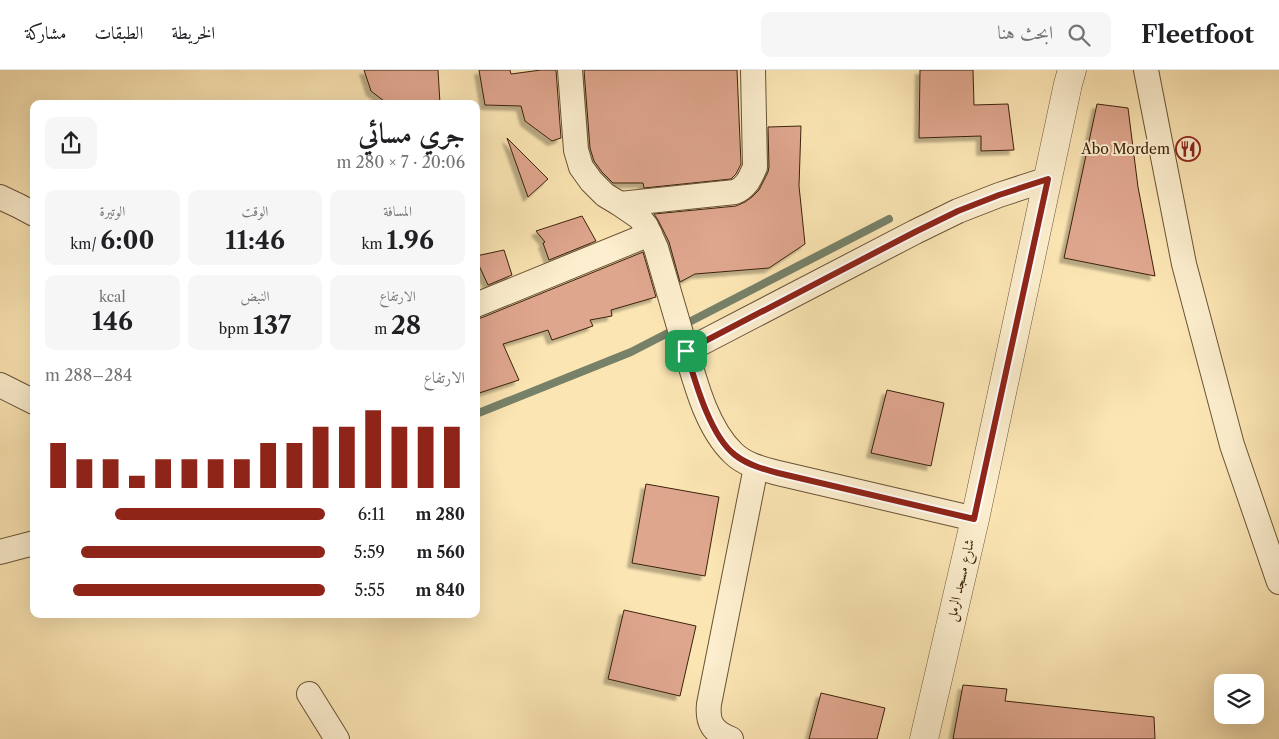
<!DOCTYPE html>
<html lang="ar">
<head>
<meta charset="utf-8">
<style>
	:root { --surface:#fff; --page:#f6f6f6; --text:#202124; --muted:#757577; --line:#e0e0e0; --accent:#8f2418 }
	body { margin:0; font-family:"Libre Caslon Text",Amiri,serif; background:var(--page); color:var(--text); direction:rtl; height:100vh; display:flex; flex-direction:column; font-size:19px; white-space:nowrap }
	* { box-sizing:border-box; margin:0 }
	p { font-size:16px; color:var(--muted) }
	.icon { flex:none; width:28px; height:28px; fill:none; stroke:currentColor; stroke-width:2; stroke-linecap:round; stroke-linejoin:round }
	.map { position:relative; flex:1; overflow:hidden; direction:ltr }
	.side { position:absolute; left:30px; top:30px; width:450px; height:518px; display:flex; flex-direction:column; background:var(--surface); border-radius:10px; box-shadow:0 5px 20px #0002; direction:rtl }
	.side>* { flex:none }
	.controls { position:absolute; left:1214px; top:604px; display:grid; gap:10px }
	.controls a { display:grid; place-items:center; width:50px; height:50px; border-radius:10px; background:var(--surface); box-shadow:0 5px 20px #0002; font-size:25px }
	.pin { position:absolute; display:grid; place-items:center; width:42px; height:42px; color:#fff; margin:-21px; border-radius:10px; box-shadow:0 2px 8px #0006 }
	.round { display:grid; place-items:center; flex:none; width:52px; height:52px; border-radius:10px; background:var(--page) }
	.head { display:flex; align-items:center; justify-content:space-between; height:85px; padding:0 15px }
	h1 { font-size:28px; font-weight:800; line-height:38px }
	.stats { display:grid; grid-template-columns:repeat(3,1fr); gap:8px; height:85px; padding:5px 15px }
	.stats div { display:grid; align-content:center; border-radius:10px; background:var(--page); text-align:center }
	.stats b { font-size:25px; font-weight:800 }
	.stats small { font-size:14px; font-weight:400 }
	.stats p { font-size:14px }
	.chart { height:140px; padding:10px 15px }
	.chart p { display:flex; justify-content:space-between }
	.chart svg { width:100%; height:90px; margin-top:5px; stroke:var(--accent); stroke-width:6 }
	ul { padding:0 15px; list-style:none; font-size:16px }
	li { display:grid; grid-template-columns:80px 60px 1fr; align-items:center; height:38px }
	li i { height:12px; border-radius:6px; background:var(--accent) }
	header { display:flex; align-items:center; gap:30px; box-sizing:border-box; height:70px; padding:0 25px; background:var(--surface); border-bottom:1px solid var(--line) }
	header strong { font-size:24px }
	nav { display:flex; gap:28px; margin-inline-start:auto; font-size:18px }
	.search { width:350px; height:45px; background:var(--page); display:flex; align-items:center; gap:12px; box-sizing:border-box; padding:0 18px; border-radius:10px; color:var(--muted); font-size:19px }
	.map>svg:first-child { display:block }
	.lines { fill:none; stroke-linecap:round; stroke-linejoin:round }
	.stream { stroke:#778169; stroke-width:8 }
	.building { fill:#dfa68e; stroke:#3a220c; filter:url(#shadow) }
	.minor-casing { stroke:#6a5336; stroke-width:26 }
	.tertiary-casing { stroke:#6a5336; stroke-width:29 }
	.minor { stroke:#fceece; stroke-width:24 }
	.tertiary { stroke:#fceece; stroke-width:28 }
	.route-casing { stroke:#fff; stroke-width:10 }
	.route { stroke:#8f2418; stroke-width:6 }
	.labels { text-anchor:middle; stroke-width:4; stroke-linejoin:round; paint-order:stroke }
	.poi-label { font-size:14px; fill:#3a220c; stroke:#fceece; text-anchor:end }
	.street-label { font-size:14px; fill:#3a220c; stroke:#fceece }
</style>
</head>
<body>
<header>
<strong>Fleetfoot</strong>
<div class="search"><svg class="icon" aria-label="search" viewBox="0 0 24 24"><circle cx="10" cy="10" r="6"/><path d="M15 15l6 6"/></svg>ابحث هنا</div>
<nav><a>الخريطة</a><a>الطبقات</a><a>مشاركة</a></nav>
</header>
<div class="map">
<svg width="1279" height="669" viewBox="0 0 1279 669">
	<defs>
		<filter id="shadow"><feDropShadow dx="-4.5" dy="4.5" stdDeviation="1" flood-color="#0004"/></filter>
	</defs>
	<rect width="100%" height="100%" fill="#fbe5b3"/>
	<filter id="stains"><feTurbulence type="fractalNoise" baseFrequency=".004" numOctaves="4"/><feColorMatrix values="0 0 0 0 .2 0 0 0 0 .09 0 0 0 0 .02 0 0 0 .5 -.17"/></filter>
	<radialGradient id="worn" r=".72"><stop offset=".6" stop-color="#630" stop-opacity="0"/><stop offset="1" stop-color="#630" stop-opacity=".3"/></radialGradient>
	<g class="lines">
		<path class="stream" d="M476,344L631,282L889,149"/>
	</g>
	<g class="building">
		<path d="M364,0H438L440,34H388L371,21Z"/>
		<path d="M479,0H510L511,4L541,0H556L561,68L552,71L525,51L521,36L485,35Z"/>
		<path d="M584,0H737L741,94L736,104L731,109L644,118L643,113H613L602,102L594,91L590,78Z"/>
		<path d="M920,0H973L974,35L1008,34L1014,80L981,81V66L919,68Z"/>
		<path d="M1097,34L1128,38L1138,117L1155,206L1064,188Z"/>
		<path d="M801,56L799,116L805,174L769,198L695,204L680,212L669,172L658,150L654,144L736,136L745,132L752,127L759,120L768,102L769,97L768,57Z"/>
		<path d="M507,68L548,109L528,127Z"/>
		<path d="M582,146L596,171L549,190L543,173L545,172L536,161Z"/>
		<path d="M504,180L512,205L488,215L476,189V186Z"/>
		<path d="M643,182L656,227L611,240L612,246L590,250L593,256L552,270L548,260L503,274L519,310L476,324V248H481Z"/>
		<path d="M887,320L944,333L931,396L871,383Z"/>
		<path d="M646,414L719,427L705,506L632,493Z"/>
		<path d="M624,540L696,556L680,626L608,609Z"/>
		<path d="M963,615L1007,619L1005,631L1154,647L1155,669H953Z"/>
		<path d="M821,623L885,638L877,669H809Z"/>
	</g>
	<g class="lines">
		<defs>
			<g id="minor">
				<path d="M570,0L576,80L581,97L591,111L605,125L620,134L639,147L646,156L656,178C665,209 674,239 683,270C694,307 705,356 733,383C745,395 763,399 778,403L975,449"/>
				<path d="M1146,0L1184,194L1232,375L1279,512"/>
				<path d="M0,127L19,136L34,144"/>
				<path d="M620,134L735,122C747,117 750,108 755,97L753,0"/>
				<path d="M476,235L650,164"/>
				<path d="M686,281L915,162L958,141L999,125L1048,109"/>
				<path d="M0,315L34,332"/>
				<path d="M0,482L34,473"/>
				<path d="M309,624L337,669"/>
				<path d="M731,669C713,662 707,653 709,634L756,397"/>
			</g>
			<path id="tertiary" d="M924,669L975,449L1068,14L1072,0"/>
		</defs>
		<use href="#minor" class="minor-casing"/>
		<use href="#tertiary" class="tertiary-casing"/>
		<use href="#minor" class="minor"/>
		<use href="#tertiary" class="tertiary"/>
	</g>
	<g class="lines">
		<defs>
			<path id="route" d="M1048,109L974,449L778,403C763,399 748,395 735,385C710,366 695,311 686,281L915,162L958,141L999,125Z"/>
		</defs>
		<use href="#route" class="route-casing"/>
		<use href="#route" class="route"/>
	</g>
	<defs>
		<symbol id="restaurant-ring" viewBox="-11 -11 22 22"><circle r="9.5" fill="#fceece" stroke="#8f2418" stroke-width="1.5"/><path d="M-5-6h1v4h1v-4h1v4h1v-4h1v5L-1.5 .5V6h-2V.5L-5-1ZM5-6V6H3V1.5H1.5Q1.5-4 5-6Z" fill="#8f2418"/></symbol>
	</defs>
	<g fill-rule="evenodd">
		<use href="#restaurant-ring" x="1174" y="65" width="28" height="28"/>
	</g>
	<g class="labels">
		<g class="poi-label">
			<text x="1170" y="84">Abo Mordem</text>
		</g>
		<g class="street-label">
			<text transform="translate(960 510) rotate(-77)" y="5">شارع مسجد الرمل</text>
		</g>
	</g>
	<rect width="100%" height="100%" filter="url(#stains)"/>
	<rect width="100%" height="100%" fill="url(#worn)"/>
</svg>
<div class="controls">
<a><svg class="icon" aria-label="layers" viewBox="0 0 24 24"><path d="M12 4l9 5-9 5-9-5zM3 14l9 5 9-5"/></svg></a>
</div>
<div class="pin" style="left:686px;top:281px;background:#1e9e55"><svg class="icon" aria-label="arrive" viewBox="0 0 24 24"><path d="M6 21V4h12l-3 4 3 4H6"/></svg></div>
<section class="side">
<div class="head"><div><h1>جري مسائي</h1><p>20:06 · 7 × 280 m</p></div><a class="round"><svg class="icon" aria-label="share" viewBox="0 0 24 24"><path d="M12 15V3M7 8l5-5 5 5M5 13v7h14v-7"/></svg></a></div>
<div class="stats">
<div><p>المسافة</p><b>1.96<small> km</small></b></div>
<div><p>الوقت</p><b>11:46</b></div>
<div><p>الوتيرة</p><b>6:00<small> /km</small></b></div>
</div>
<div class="stats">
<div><p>الارتفاع</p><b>28<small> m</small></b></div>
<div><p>النبض</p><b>137<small> bpm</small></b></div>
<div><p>kcal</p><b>146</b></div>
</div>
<div class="chart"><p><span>الارتفاع</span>284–288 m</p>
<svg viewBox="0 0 160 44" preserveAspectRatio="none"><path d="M5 44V22M15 44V30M25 44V30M35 44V38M45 44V30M55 44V30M65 44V30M75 44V30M85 44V22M95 44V22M105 44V14M115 44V14M125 44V6M135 44V14M145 44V14M155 44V14"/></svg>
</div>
<ul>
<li><b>280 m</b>6:11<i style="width:75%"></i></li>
<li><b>560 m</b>5:59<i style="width:87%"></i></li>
<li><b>840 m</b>5:55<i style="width:90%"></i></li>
</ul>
</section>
</div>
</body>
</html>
